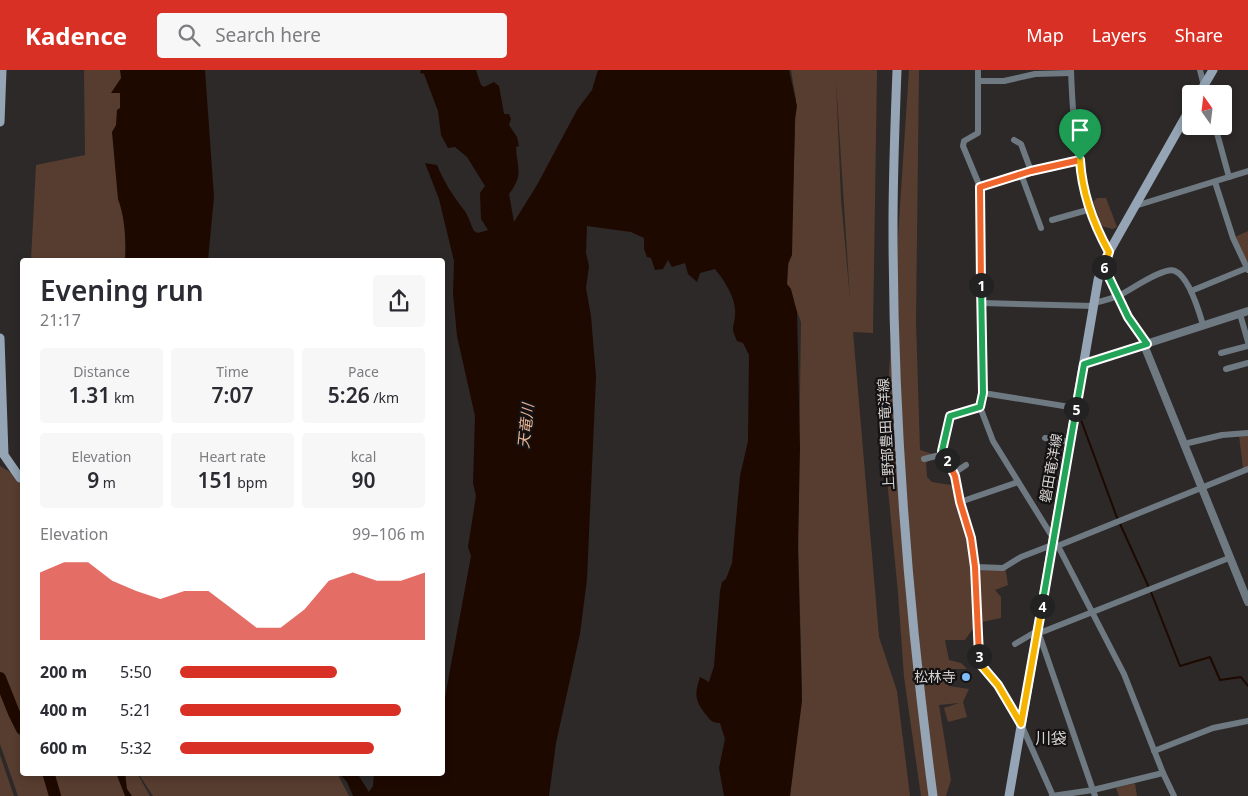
<!DOCTYPE html>
<html lang="en">
<head>
<meta charset="utf-8">
<style>
	:root { --surface:#fff; --page:#f7f7f7; --text:#2b2b33; --muted:#7c7c81; --accent:#d93025 }
	body { margin:0; font-family:"Noto Sans","Noto Sans JP",sans-serif; background:var(--page); color:var(--text); height:100vh; display:flex; flex-direction:column; font-size:19px; white-space:nowrap }
	* { box-sizing:border-box; margin:0 }
	p { font-size:16px; color:var(--muted) }
	.icon { flex:none; width:28px; height:28px; fill:none; stroke:currentColor; stroke-width:2; stroke-linecap:round; stroke-linejoin:round }
	.map { position:relative; flex:1; overflow:hidden }
	.panel { position:absolute; left:20px; top:188px; width:425px; height:518px; display:flex; flex-direction:column; background:var(--surface); border-radius:5px; box-shadow:0 2px 8px #0003 }
	.panel>* { flex:none }
	.needle { width:32px; rotate:346deg }
	.tools { position:absolute; left:1182px; top:15px; display:grid; gap:10px }
	.tools a { display:grid; place-items:center; width:50px; height:50px; border-radius:5px; background:var(--surface); box-shadow:0 2px 8px #0003; font-size:25px }
	.pin { position:absolute; display:grid; place-items:center; width:42px; height:42px; color:#fff; margin:-51px -21px; border-radius:50% 50% 50% 0; rotate:-45deg; box-shadow:0 0 5px #0007 }
	.pin .icon { rotate:45deg }
	.km { position:absolute; width:25px; height:25px; margin:-12px; border-radius:50%; background:#222; color:#fff; font-size:14px; line-height:25px; text-align:center }
	.round { display:grid; place-items:center; flex:none; width:52px; height:52px; border-radius:5px; background:var(--page) }
	.overview { display:flex; align-items:center; justify-content:space-between; height:85px; padding:0 20px }
	h1 { font-size:28px; font-weight:600; line-height:38px }
	.figures { display:grid; grid-template-columns:repeat(3,1fr); gap:8px; height:85px; padding:5px 20px }
	.figures div { display:grid; align-content:center; border-radius:5px; background:var(--page); text-align:center }
	.figures b { font-size:21px; font-weight:600 }
	.figures small { font-size:14px; font-weight:400 }
	.figures p { font-size:14px }
	.chart { height:140px; padding:10px 20px }
	.chart p { display:flex; justify-content:space-between }
	.chart svg { width:100%; height:90px; margin-top:5px; fill:var(--accent); opacity:.7 }
	ul { padding:0 20px; list-style:none; font-size:16px }
	li { display:grid; grid-template-columns:80px 60px 1fr; align-items:center; height:38px }
	li i { height:12px; border-radius:6px; background:var(--accent) }
	header { display:flex; align-items:center; gap:30px; box-sizing:border-box; height:70px; padding:0 25px; background:var(--accent); color:#fff }
	header strong { font-size:24px }
	nav { display:flex; gap:28px; margin-inline-start:auto; font-size:18px }
	.search { width:350px; height:45px; background:var(--page); display:flex; align-items:center; gap:12px; box-sizing:border-box; padding:0 18px; border-radius:5px; color:var(--muted); font-size:19px }
	.map>svg:first-child { display:block }
	.green { fill:#573d2f; fill-rule:evenodd }
	.water { fill:#1e0901 }
	.lines { fill:none; stroke-linecap:round; stroke-linejoin:round }
	.stream { stroke:#1e0901; stroke-width:2 }
	.river { stroke:#1e0901; stroke-width:12 }
	.minor { stroke:#6e7982; stroke-width:6 }
	.tertiary { stroke:#6e7982; stroke-width:8 }
	.secondary { stroke:#95a5b5; stroke-width:9 }
	.split-1-casing { stroke:#fff; stroke-width:10 }
	.split-2-casing { stroke:#fff; stroke-width:10 }
	.split-3-casing { stroke:#fff; stroke-width:10 }
	.split-4-casing { stroke:#fff; stroke-width:10 }
	.split-5-casing { stroke:#fff; stroke-width:10 }
	.split-6-casing { stroke:#fff; stroke-width:10 }
	.split-7-casing { stroke:#fff; stroke-width:10 }
	.split-1 { stroke:#f0652b; stroke-width:6 }
	.split-2 { stroke:#22a559; stroke-width:6 }
	.split-3 { stroke:#f0652b; stroke-width:6 }
	.split-4 { stroke:#f5b400; stroke-width:6 }
	.split-5 { stroke:#22a559; stroke-width:6 }
	.split-6 { stroke:#22a559; stroke-width:6 }
	.split-7 { stroke:#f5b400; stroke-width:6 }
	.poi-dot { fill:#7dbef9; stroke:#141212; stroke-width:2 }
	.labels { text-anchor:middle; stroke-width:4.5; stroke-linejoin:round; paint-order:stroke }
	.street-label { font-size:14px; fill:#d6d4d3; stroke:#141212 }
	.poi-label { font-size:14px; fill:#d6d4d3; stroke:#141212; text-anchor:end }
	.water-label { font-size:15px; font-style:italic; fill:#eab498; stroke:#141212 }
	.quarter-label { font-size:16px; fill:#d6d4d3; stroke:#141212 }
</style>
</head>
<body>
<header>
<strong>Kadence</strong>
<div class="search"><svg class="icon" aria-label="search" viewBox="0 0 24 24"><circle cx="10" cy="10" r="6"/><path d="M15 15l6 6"/></svg>Search here</div>
<nav><a>Map</a><a>Layers</a><a>Share</a></nav>
</header>
<div class="map">
<svg width="1248" height="726" viewBox="0 0 1248 726">
	<rect width="100%" height="100%" fill="#2c2928"/>
	<g class="green">
		<path d="M84,0H127V190H31L36,95L85,85Z"/>
		<path d="M791,0H877L873,263L853,262L879,567L897,621L910,726H790L802,619L798,464L801,252L787,214L792,150L796,30ZM836,11L850,229L841,129Z"/>
		<path d="M909,0H919L916,251L920,380L936,385L926,393L927,407L932,412L957,416L972,473L977,512L978,497L1005,496L1008,515L995,520L1001,527V548L977,553L965,570H945L949,590L961,593L967,599H947L949,616L969,619L963,632L967,647L948,652L944,638L959,633L939,635L951,710L946,726H921L904,607L898,523L884,378Z"/>
		<path d="M1097,128H1106L1117,157L1113,159L1101,156L1093,132Z"/>
		<path d="M1248,161V200L1235,167Z"/>
		<path d="M1239,365H1248V397L1243,399Z"/>
		<path d="M22,367V702L137,703L150,726H18L0,674V396L20,408Z"/>
		<path d="M0,685L14,726H0Z"/>
		<path d="M138,703H337L349,726H153Z"/>
		<path d="M1135,713L1137,726H1119L1116,718Z"/>
	</g>
	<g class="water">
		<path d="M120,0H205L214,127L208,190H125C126,170 125,148 118,129L112,62L116,55L117,40L120,38V23H111L121,8Z"/>
		<path d="M421,0H476L481,15L484,17L494,12L499,16L504,44H509L511,49L509,55L517,67L519,76L516,77C517,99 524,104 509,124L514,152L537,115L577,40L592,20L598,0H789L797,36L795,49L792,185L788,194L787,214L791,219L797,242L800,378L798,481L802,631L790,726H724L719,698L725,669L720,653C713,653 711,651 707,646C695,631 694,625 700,607L709,612L714,596L720,521L722,512L726,509L732,493L740,406L748,371L749,285L743,273L737,271C730,255 734,260 735,245C737,229 724,210 715,199L700,203L697,212L688,204L685,193L672,197L668,190L663,199L655,200L651,188L647,187L644,179V168L631,162L587,156L586,183L589,196L586,218L591,246L596,307L587,509L580,564L556,673L549,726H353L347,712L339,703H357L369,722L373,716L374,703L442,702L443,638L471,486L468,477L476,426L473,413L475,346L457,266L453,224L454,191L439,129L425,93L437,95C444,112 453,126 464,140C468,145 471,155 474,161L478,163L488,160L481,149L480,123L485,116L467,87L455,77L448,78L441,65L438,41L424,4L420,3Z"/>
		<path d="M116,703H125L127,719L132,726H125Z"/>
	</g>
	<g class="lines">
		<path class="stream" d="M1081,350L1116,445L1151,522L1180,596L1210,587L1220,610L1241,607L1248,616"/>
		<g class="river">
			<path d="M0,608L14,643L22,659"/>
			<path d="M48,702L55,726"/>
		</g>
		<g class="minor">
			<path d="M978,0V63L964,71L963,76L980,117L983,323L980,337L993,371L1053,468"/>
			<path d="M1071,0C1073,61 1079,128 1109,182"/>
			<path d="M1200,0L1206,24"/>
			<path d="M978,11H1004L1035,4L1071,3"/>
			<path d="M1215,56L1229,107"/>
			<path d="M1014,70L1021,74L1031,101"/>
			<path d="M1021,104L1041,158"/>
			<path d="M1215,112L1233,168L1248,200"/>
			<path d="M980,117L1031,101L1079,90"/>
			<path d="M1135,136L1248,101"/>
			<path d="M1052,150L1091,139"/>
			<path d="M1103,195L1127,247L1147,274"/>
			<path d="M1191,221L1247,198"/>
			<path d="M982,233L1094,236"/>
			<path d="M1094,233C1103,231 1111,229 1120,225C1131,220 1164,196 1175,201C1189,207 1199,241 1203,255"/>
			<path d="M1240,244L1248,272"/>
			<path d="M1221,283L1248,276"/>
			<path d="M1226,299L1248,293"/>
			<path d="M983,323L1076,338"/>
			<path d="M980,337L950,346L942,381L955,405L960,432L971,468L978,538L977,579L981,595L998,615L1021,654L1053,726"/>
			<path d="M1045,368L1070,372"/>
			<path d="M1184,374L1222,365L1248,363"/>
			<path d="M924,389L944,384"/>
			<path d="M954,403L966,395"/>
			<path d="M960,432L1018,412"/>
			<path d="M1058,476L1124,604L1163,703L1174,726"/>
			<path d="M1055,477L1248,399"/>
			<path d="M975,497L1003,498L1021,487L1052,475"/>
			<path d="M1037,564L1229,488"/>
			<path d="M1039,564L1095,726"/>
			<path d="M1015,574L1037,561"/>
			<path d="M1154,681L1213,658L1248,651"/>
			<path d="M1052,726L1093,720L1163,703"/>
		</g>
		<g class="tertiary">
			<path d="M1144,275L1248,532"/>
			<path d="M1084,294L1248,241"/>
		</g>
		<g class="secondary">
			<path d="M897,0C895,51 893,103 893,155C893,345 908,537 933,726"/>
			<path d="M1199,24L1213,0"/>
			<path d="M0,52L2,0"/>
			<path d="M0,268L4,385L20,408"/>
			<path d="M1009,726L1098,210L1105,189L1191,37"/>
		</g>
	</g>
	<g class="lines">
		<defs>
			<path id="split-1" d="M981,215L980,117L1031,101L1080,90"/>
			<path id="split-2" d="M947,390L942,381L950,346L980,337L983,323L981,215"/>
			<path id="split-3" d="M947,390L955,406L960,432L971,468L975,497L979,586"/>
			<path id="split-4" d="M979,586L981,595L998,615L1021,654L1042,536"/>
			<path id="split-5" d="M1042,536L1076,339"/>
			<path id="split-6" d="M1076,339L1084,294L1147,274L1128,247L1104,197"/>
			<path id="split-7" d="M1080,90C1082,122 1094,155 1109,182L1104,197"/>
		</defs>
		<use href="#split-1" class="split-1-casing"/>
		<use href="#split-2" class="split-2-casing"/>
		<use href="#split-3" class="split-3-casing"/>
		<use href="#split-4" class="split-4-casing"/>
		<use href="#split-5" class="split-5-casing"/>
		<use href="#split-6" class="split-6-casing"/>
		<use href="#split-7" class="split-7-casing"/>
		<use href="#split-1" class="split-1"/>
		<use href="#split-2" class="split-2"/>
		<use href="#split-3" class="split-3"/>
		<use href="#split-4" class="split-4"/>
		<use href="#split-5" class="split-5"/>
		<use href="#split-6" class="split-6"/>
		<use href="#split-7" class="split-7"/>
	</g>
	<circle class="poi-dot" cx="966" cy="607" r="5"/>
	<g class="labels">
		<g class="street-label">
			<text transform="translate(886 364) rotate(-93)" y="5">上野部豊田竜洋線</text>
			<text transform="translate(1051 398) rotate(-80)" y="5">磐田竜洋線</text>
		</g>
		<g class="poi-label">
			<text x="956" y="612">松林寺</text>
		</g>
		<g class="water-label">
			<text transform="translate(526 356) rotate(-84)" y="5">天竜川</text>
		</g>
		<g class="quarter-label">
			<text x="1051" y="674">川袋</text>
		</g>
	</g>
</svg>
<div class="tools">
<a><svg class="needle" viewBox="-14 -14 28 28"><path d="M0-13l5 13h-10z" fill="#e53935"/><path d="M0 13l5-13h-10z" fill="#7c7c81"/></svg></a>
</div>
<div class="pin" style="left:1080px;top:90px;background:#1e9e55"><svg class="icon" aria-label="arrive" viewBox="0 0 24 24"><path d="M6 21V4h12l-3 4 3 4H6"/></svg></div>
<b class="km" style="left:981px;top:215px">1</b>
<b class="km" style="left:947px;top:390px">2</b>
<b class="km" style="left:979px;top:586px">3</b>
<b class="km" style="left:1042px;top:536px">4</b>
<b class="km" style="left:1076px;top:339px">5</b>
<b class="km" style="left:1104px;top:197px">6</b>
<section class="panel">
<div class="overview"><div><h1>Evening run</h1><p>21:17</p></div><a class="round"><svg class="icon" aria-label="share" viewBox="0 0 24 24"><path d="M12 15V3M7 8l5-5 5 5M5 13v7h14v-7"/></svg></a></div>
<div class="figures">
<div><p>Distance</p><b>1.31<small> km</small></b></div>
<div><p>Time</p><b>7:07</b></div>
<div><p>Pace</p><b>5:26<small> /km</small></b></div>
</div>
<div class="figures">
<div><p>Elevation</p><b>9<small> m</small></b></div>
<div><p>Heart rate</p><b>151<small> bpm</small></b></div>
<div><p>kcal</p><b>90</b></div>
</div>
<div class="chart"><p><span>Elevation</span>99–106 m</p>
<svg viewBox="0 0 160 44" preserveAspectRatio="none"><path d="M0 44V11L10 6L20 6L30 15L40 20L50 24L60 20L70 20L80 29L90 38L100 38L110 29L120 15L130 11L140 15L150 15L160 11V44z"/></svg>
</div>
<ul>
<li><b>200 m</b>5:50<i style="width:64%"></i></li>
<li><b>400 m</b>5:21<i style="width:90%"></i></li>
<li><b>600 m</b>5:32<i style="width:79%"></i></li>
</ul>
</section>
</div>
</body>
</html>
